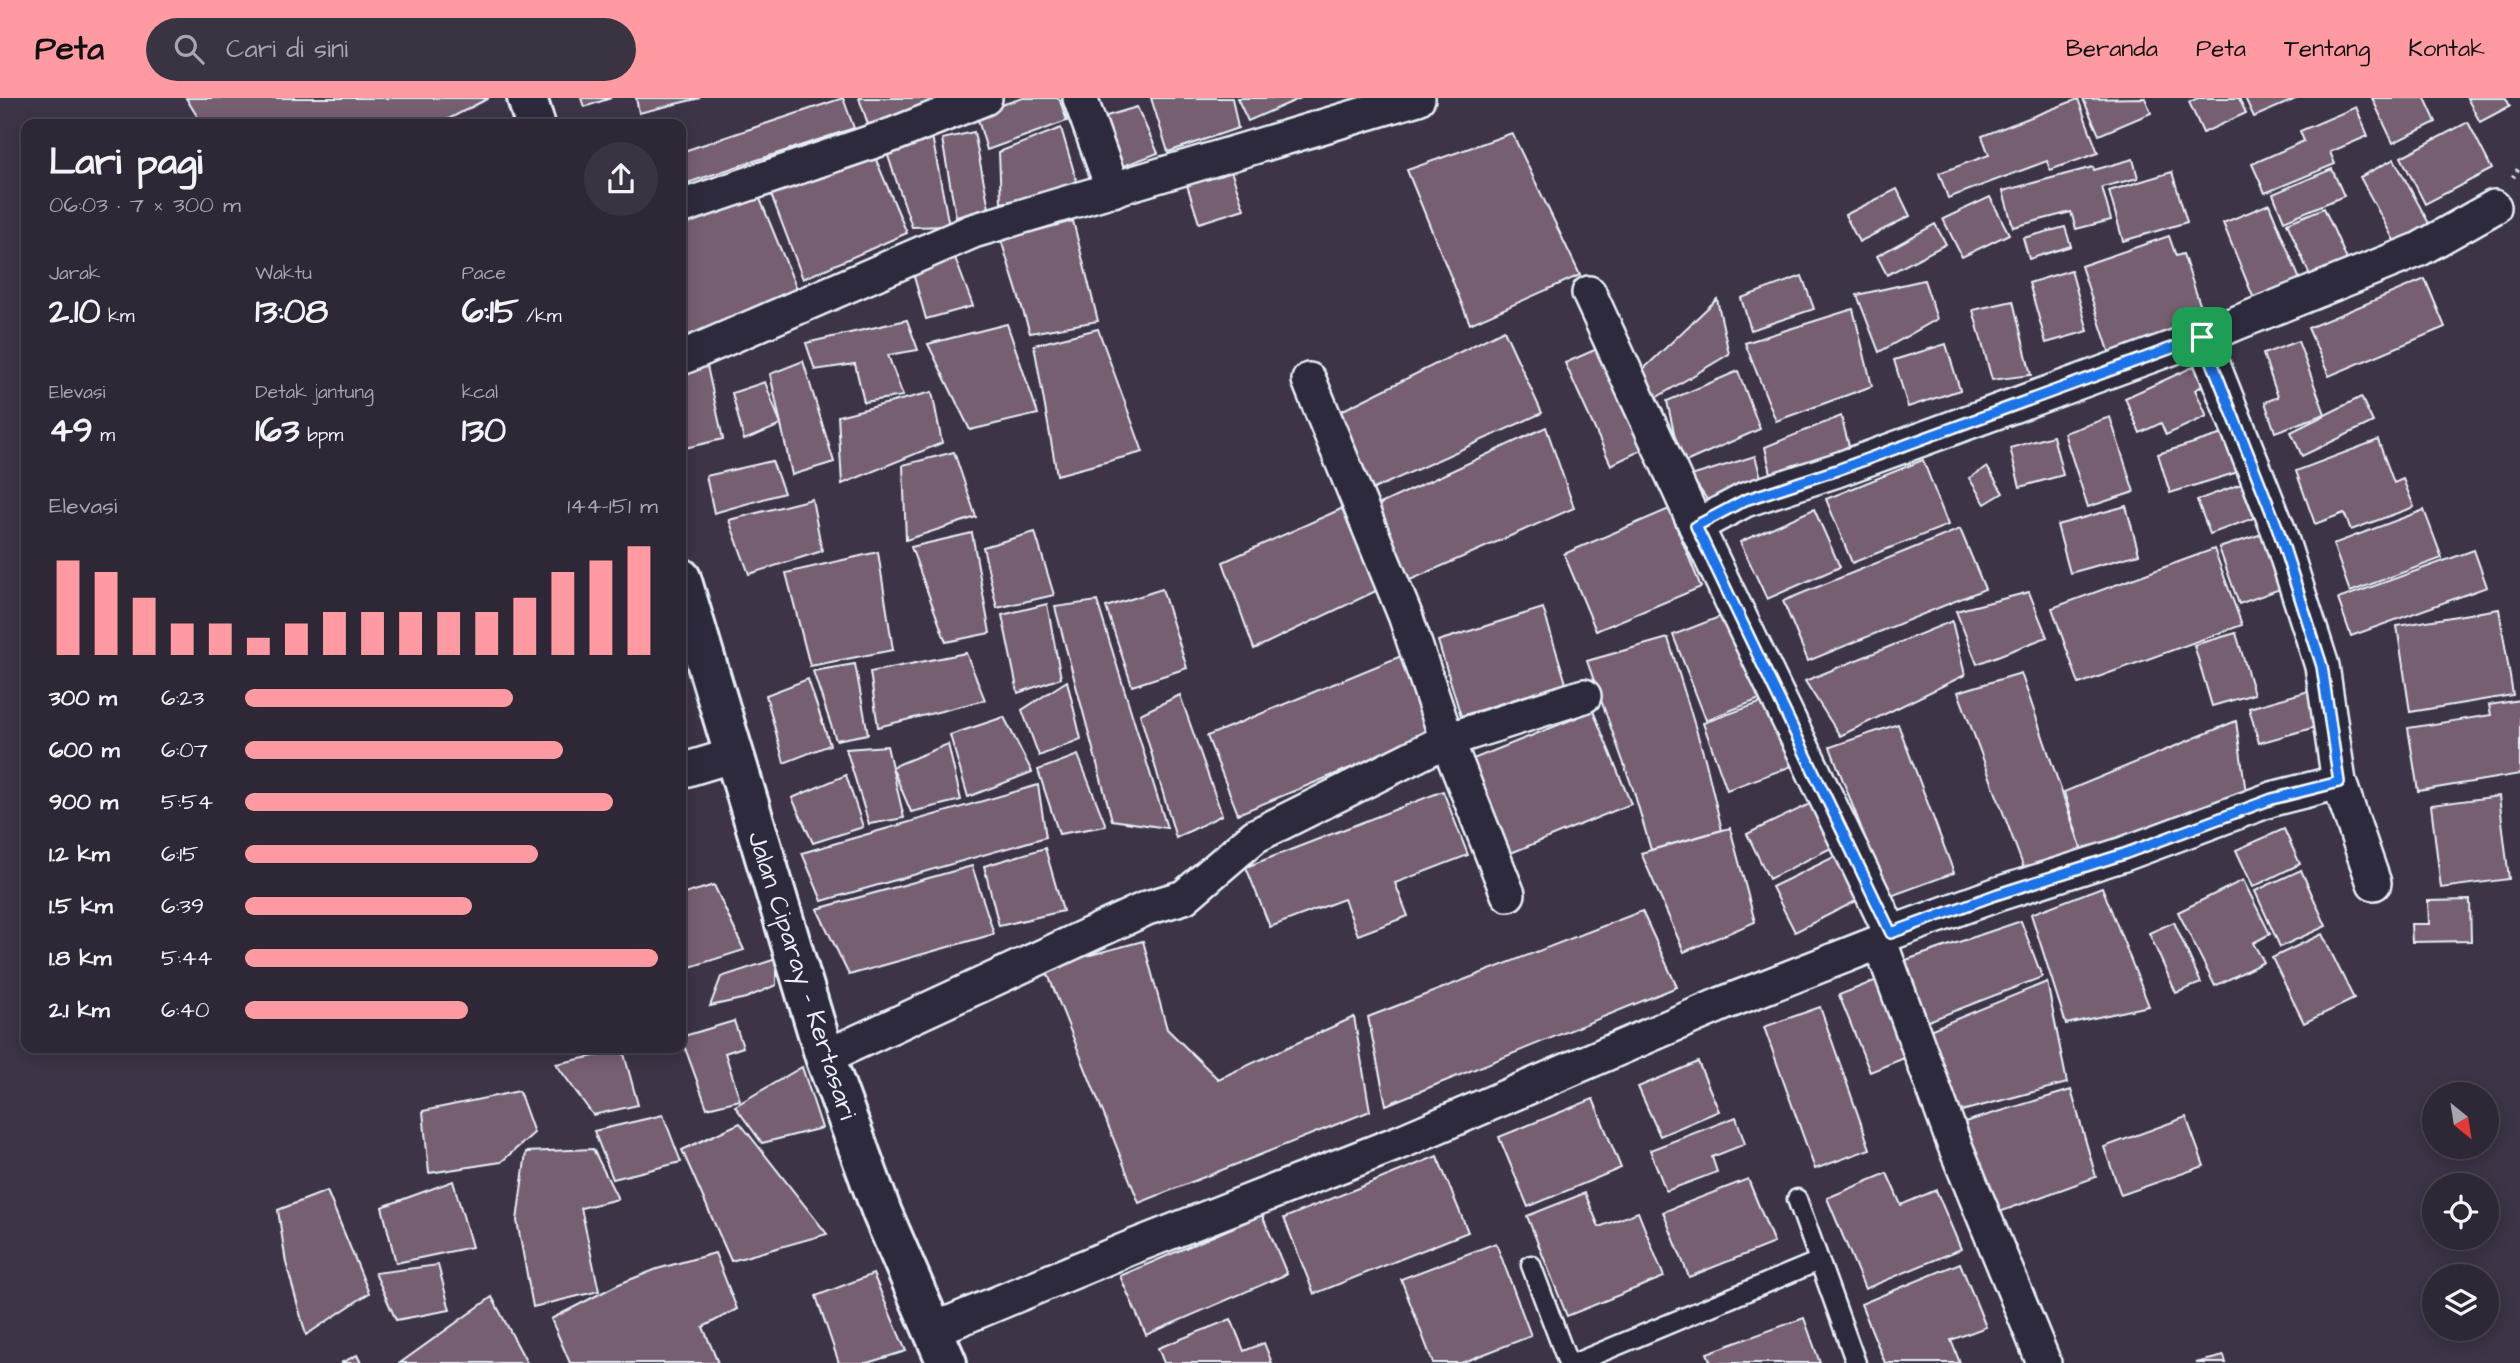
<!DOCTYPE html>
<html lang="id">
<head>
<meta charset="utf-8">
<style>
	:root { --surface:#2e2735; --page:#3a3341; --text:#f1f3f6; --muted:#a7a5ad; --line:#494450; --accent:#ff9aa2 }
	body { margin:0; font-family:"Architects Daughter",sans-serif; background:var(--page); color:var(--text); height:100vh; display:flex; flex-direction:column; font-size:26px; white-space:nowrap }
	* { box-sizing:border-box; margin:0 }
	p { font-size:23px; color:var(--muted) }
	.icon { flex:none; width:38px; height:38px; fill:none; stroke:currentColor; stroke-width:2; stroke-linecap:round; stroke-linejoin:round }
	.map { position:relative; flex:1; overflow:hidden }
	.panel { position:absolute; left:21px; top:21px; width:665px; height:934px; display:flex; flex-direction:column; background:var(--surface); border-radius:14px; box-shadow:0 4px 18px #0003,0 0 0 2px var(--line) }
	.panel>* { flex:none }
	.needle { width:46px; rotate:150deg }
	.controls { position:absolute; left:2422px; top:984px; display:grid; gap:14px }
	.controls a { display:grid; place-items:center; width:77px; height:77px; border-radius:50%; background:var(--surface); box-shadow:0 4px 18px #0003,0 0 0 2px var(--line); font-size:35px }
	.pin { position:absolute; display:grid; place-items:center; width:60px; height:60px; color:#fff; margin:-30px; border-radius:14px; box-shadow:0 4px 10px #0006 }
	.round { display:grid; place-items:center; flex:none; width:74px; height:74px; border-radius:37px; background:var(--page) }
	.headline { display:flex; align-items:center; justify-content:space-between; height:119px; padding:0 28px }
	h1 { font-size:38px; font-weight:800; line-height:52px }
	.stats { display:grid; grid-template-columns:repeat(3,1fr); gap:10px; height:119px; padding:7px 28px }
	.stats div { display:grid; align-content:center }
	.stats b { font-size:35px; font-weight:800 }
	.stats small { font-size:19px; font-weight:400 }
	.stats p { font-size:19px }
	.chart { height:196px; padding:14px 28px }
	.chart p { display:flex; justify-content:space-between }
	.chart svg { width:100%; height:126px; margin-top:7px; stroke:var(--accent); stroke-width:6 }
	ul { padding:0 28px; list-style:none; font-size:23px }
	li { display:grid; grid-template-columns:112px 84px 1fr; align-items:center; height:52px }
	li i { height:18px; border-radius:9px; background:var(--accent) }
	header { display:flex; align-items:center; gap:42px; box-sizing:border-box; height:98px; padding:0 35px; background:var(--accent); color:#111 }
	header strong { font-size:33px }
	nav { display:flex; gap:38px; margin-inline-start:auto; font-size:24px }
	.search { width:490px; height:63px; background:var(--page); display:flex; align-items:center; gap:18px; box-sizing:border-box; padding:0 24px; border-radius:38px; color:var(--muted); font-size:26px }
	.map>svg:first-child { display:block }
	.building { fill:#765e71; stroke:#e8f1f8; stroke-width:2 }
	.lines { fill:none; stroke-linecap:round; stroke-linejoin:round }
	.service-casing { stroke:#e8f1f8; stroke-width:23 }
	.minor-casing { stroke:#e8f1f8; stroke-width:38 }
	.secondary-casing { stroke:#e8f1f8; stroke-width:44 }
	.path { stroke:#e8f1f8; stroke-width:4.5; stroke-dasharray:2 5; stroke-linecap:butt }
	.service { stroke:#2f2a3d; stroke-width:18 }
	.minor { stroke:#2f2a3d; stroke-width:33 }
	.secondary { stroke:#2f2a3d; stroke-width:38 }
	.route-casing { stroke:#fff; stroke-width:14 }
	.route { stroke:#1a73e8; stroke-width:9 }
	.labels { text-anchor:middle; stroke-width:5; stroke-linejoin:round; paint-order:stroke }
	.street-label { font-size:26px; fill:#e8f1f8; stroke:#2f2a3d }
</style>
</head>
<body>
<header>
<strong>Peta</strong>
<div class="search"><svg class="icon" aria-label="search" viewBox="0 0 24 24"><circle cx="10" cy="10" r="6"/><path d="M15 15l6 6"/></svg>Cari di sini</div>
<nav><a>Beranda</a><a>Peta</a><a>Tentang</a><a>Kontak</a></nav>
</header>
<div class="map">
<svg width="2520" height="1265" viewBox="0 0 2520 1265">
	<rect width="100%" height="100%" fill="#3d3447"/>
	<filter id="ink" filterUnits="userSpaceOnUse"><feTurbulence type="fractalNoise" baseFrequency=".0143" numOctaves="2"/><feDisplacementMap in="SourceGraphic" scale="14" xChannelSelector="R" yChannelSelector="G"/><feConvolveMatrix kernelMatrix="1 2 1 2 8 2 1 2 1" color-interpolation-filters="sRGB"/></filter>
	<g filter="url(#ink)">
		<g class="building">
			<path d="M186,0H489L439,26H202Z"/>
			<path d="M581,0H611L584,9Z"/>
			<path d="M636,0H700L639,15Z"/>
			<path d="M843,0L854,30L681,87V54Z"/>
			<path d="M859,0H960L871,35Z"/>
			<path d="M1023,0H1059L1067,23L987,52L976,15Z"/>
			<path d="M1151,0H1232L1238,30L1168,54Z"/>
			<path d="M1237,0H1301L1248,23Z"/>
			<path d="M2145,0L2151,15L2099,37L2083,1Z"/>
			<path d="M2198,0H2239L2246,15L2203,35L2189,4Z"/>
			<path d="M2245,0H2298L2254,19Z"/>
			<path d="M2372,0H2425L2436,24L2393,45Z"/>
			<path d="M2467,0H2506L2510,8L2480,24Z"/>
			<path d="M2078,1L2098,55L2050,72L2047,63L1948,100L1939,75L1989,57L1982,38Z"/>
			<path d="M1137,9L1158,55L1118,70L1100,20Z"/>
			<path d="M2356,9L2368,38L2330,54L2335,66L2265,95L2252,66L2304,43L2300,33Z"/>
			<path d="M2468,24L2492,71L2425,106L2401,59Z"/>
			<path d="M1061,30L1079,91L1001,105L999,54Z"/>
			<path d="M974,34L989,110L956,119L942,41Z"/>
			<path d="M1512,35L1580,177L1470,226L1407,72Z"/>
			<path d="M932,38L949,128L912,129L886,52Z"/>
			<path d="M871,50L907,135L803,181L766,83Z"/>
			<path d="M2133,61L2138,80L2102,89L2111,122L2076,131L2071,114L2013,129L2003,93L2093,69L2094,72Z"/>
			<path d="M2394,61L2432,131L2398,150L2360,79Z"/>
			<path d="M1230,70L1244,111L1199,125L1186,84Z"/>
			<path d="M2332,71L2344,98L2284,123L2273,96Z"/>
			<path d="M2172,74L2187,124L2123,143L2109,93Z"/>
			<path d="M756,91L798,194L681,242V119Z"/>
			<path d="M1897,91L1910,118L1859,144L1845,117Z"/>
			<path d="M1990,99L2009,136L1962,159L1943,121Z"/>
			<path d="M2269,106L2302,187L2256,206L2223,125Z"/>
			<path d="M2324,110L2348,164L2311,180L2287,125Z"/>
			<path d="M1073,123L1098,223L1030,235L1001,142Z"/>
			<path d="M1935,126L1946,146L1887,177L1877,158Z"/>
			<path d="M2065,129L2071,148L2029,161L2023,140Z"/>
			<path d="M2169,138L2176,158L2183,156L2206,224L2110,256L2081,168Z"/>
			<path d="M954,157L973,208L926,221L911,168Z"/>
			<path d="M2071,172L2088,233L2046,245L2029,185Z"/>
			<path d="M1802,178L1814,211L1751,232L1741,200Z"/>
			<path d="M2425,181L2445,229L2329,278L2308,230Z"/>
			<path d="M1924,182L1937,221L1879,254L1857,197Z"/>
			<path d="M1717,201L1729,256L1654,301L1636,278Z"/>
			<path d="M2013,203L2031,277L1992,282L1973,212Z"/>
			<path d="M1853,211L1872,288L1776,323L1745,245Z"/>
			<path d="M907,222L918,252L888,257L903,298L864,304L855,266L815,272L806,245Z"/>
			<path d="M1007,226L1038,316L970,332L928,246Z"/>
			<path d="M1098,231L1143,354L1057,377L1034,247Z"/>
			<path d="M1504,232L1542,315L1365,395L1335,316Z"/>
			<path d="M2298,243L2325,316L2275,334L2265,304L2278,299L2263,256Z"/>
			<path d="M1608,246L1652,347L1611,367L1565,265Z"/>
			<path d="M1946,246L1960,292L1908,309L1894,262Z"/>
			<path d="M705,259L723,341L681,351V273Z"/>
			<path d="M803,263L834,364L792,377L770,276Z"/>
			<path d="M2195,268L2204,287L2195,292L2207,318L2166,337L2161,325L2140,335L2125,300Z"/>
			<path d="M1738,273L1760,331L1681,366L1667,303Z"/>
			<path d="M765,284L781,327L744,342L732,295Z"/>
			<path d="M932,294L942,345L842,386L838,318Z"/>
			<path d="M2361,299L2373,324L2302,358L2291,334Z"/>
			<path d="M1841,318L1849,348L1773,384L1765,349Z"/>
			<path d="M2110,319L2134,394L2088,409L2064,335Z"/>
			<path d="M1546,329L1574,410L1408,483L1378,407Z"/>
			<path d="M2226,335L2238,374L2170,395L2158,356Z"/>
			<path d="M2053,338L2063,377L2020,389L2010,350Z"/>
			<path d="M2378,342L2394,385L2403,381L2414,409L2351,432L2344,415L2315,426L2296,373Z"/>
			<path d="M954,354L976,419L906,442L903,367Z"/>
			<path d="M1755,358L1762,383L1710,406L1691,378Z"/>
			<path d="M1923,362L1948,427L1852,465L1826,401Z"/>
			<path d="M772,363L784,395L714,415L706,378Z"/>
			<path d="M1987,369L2003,395L1985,406L1969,380Z"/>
			<path d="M2241,386L2254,420L2210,436L2197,402Z"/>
			<path d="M812,401L822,453L749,476L729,422Z"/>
			<path d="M1350,407L1376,493L1254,551L1223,464Z"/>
			<path d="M2126,408L2139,456L2070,475L2057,427Z"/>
			<path d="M1669,411L1701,489L1596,533L1564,456Z"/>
			<path d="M1814,411L1840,469L1767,501L1740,444Z"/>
			<path d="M2424,412L2442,460L2350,494L2333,446Z"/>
			<path d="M1960,431L1985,491L1808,563L1783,503Z"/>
			<path d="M1035,434L1054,497L997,510L983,449Z"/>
			<path d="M972,435L990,535L946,544L911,449Z"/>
			<path d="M2265,435L2283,490L2239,506L2219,450Z"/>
			<path d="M2214,451L2242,527L2079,586L2052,510Z"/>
			<path d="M2474,452L2487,489L2351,538L2338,501Z"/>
			<path d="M878,454L893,552L810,568L786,475Z"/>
			<path d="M1162,491L1187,570L1132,588L1106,509Z"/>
			<path d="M2029,494L2047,539L1977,566L1956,513Z"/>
			<path d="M1097,503L1167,730L1112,722L1055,509Z"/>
			<path d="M1047,506L1061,580L1018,595L1002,517Z"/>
			<path d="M1543,510L1566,585L1461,618L1438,543Z"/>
			<path d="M2499,511L2513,597L2410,614L2397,528Z"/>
			<path d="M1732,514L1765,599L1706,622L1673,537Z"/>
			<path d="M1952,523L1965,577L1840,638L1805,583Z"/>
			<path d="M2236,535L2254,596L2212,608L2194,547Z"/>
			<path d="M1668,540L1705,661L1722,732L1651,752L1634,694L1587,563Z"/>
			<path d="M966,555L985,602L878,629L870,574Z"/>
			<path d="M1401,558L1433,636L1238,716L1207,638Z"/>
			<path d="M855,566L868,636L836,642L813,573Z"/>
			<path d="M2021,575L2082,753L2025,773L1958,594Z"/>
			<path d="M808,581L830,647L784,665L766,597Z"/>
			<path d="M1067,583L1081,641L1039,658L1022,612Z"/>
			<path d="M2309,593L2319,628L2259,645L2249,610Z"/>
			<path d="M1180,597L1222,717L1176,740L1140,616Z"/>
			<path d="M1768,602L1792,668L1727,692L1703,625Z"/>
			<path d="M2520,602V676L2418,693L2408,630L2491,617L2489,607Z"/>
			<path d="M1593,613L1631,706L1506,757L1468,663Z"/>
			<path d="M1004,619L1032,674L968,699L950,637Z"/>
			<path d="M2236,623L2246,695L2082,753L2064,694Z"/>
			<path d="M1898,626L1954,775L1888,799L1830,649Z"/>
			<path d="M948,646L961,702L911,714L892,669Z"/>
			<path d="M887,648L904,720L869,726L846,651Z"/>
			<path d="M1078,657L1106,728L1059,736L1038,672Z"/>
			<path d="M846,677L863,729L813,745L792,700Z"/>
			<path d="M1038,687L1046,739L822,803L802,755Z"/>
			<path d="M1443,693L1468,757L1395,785L1408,818L1358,837L1344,801L1270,829L1246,769Z"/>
			<path d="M2499,698L2509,781L2441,790L2431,707Z"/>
			<path d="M1818,702L1839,746L1769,781L1747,736Z"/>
			<path d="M1730,730L1755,824L1684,854L1641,755Z"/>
			<path d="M2284,731L2300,766L2253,789L2236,752Z"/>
			<path d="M1045,750L1063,813L999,828L984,768Z"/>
			<path d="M1840,756L1862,800L1795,834L1772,789Z"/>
			<path d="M972,768L994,836L849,877L817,811Z"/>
			<path d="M2301,772L2326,828L2280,849L2255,793Z"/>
			<path d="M2243,782L2270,836L2253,845L2264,864L2215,888L2178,814Z"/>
			<path d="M714,787L744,852L681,872V797Z"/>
			<path d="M2102,789L2149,908L2066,926L2031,816Z"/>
			<path d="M2470,802L2471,843L2412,844L2411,826H2429L2428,803Z"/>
			<path d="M1642,813L1677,889L1386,1007L1368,919Z"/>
			<path d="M2021,823L2042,879L1926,924L1906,862Z"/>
			<path d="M2174,824L2201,885L2176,895L2149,835Z"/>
			<path d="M2322,836L2354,901L2304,925L2272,860Z"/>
			<path d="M1143,843L1167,931L1218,981L1354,919L1370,1013L1139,1105L1045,869Z"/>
			<path d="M776,861V887L746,900L710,908L721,879Z"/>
			<path d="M1877,882L1907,959L1870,974L1839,897Z"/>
			<path d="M2047,884L2067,985L1958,1014L1927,933Z"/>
			<path d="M1820,909L1870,1051L1815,1071L1764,929Z"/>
			<path d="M734,923L743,949L725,955L740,1002L707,1010L681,939Z"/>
			<path d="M623,952L638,1007L593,1017L556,966Z"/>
			<path d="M1698,964L1719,1013L1660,1038L1638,989Z"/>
			<path d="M802,969L822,1030L762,1045L735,1008Z"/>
			<path d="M2071,992L2096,1079L1994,1116L1958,1026Z"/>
			<path d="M519,993L534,1035L501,1064L429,1075L423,1013Z"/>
			<path d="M1593,1001L1621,1070L1528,1109L1499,1039Z"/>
			<path d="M663,1017L681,1064L613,1081L594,1033Z"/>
			<path d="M1736,1019L1745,1046L1712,1059L1717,1074L1666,1093L1650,1052Z"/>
			<path d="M2186,1019L2204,1068L2121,1097L2104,1049Z"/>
			<path d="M740,1025L827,1136L731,1163L682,1052Z"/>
			<path d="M593,1051L618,1101L581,1110L599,1193L533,1209L517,1123L526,1054Z"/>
			<path d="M1437,1058L1468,1134L1314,1196L1284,1120Z"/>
			<path d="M1887,1075L1901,1107L1936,1092L1961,1151L1865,1191L1827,1100Z"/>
			<path d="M1748,1081L1774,1145L1689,1179L1663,1114Z"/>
			<path d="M453,1083L472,1149L396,1165L382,1109Z"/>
			<path d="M327,1093L369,1195L306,1237L286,1165L278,1112Z"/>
			<path d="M1585,1095L1599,1129L1638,1114L1664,1179L1567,1218L1527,1118Z"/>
			<path d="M1262,1117L1287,1176L1146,1237L1120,1178Z"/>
			<path d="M1496,1145L1531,1238L1461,1265H1433L1401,1181Z"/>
			<path d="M715,1155L737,1211L703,1229L718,1265H570L551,1221L619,1186L657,1171Z"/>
			<path d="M1960,1165L1986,1229L1951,1242L1960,1265H1885L1861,1206Z"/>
			<path d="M438,1167L450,1212L396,1222L375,1175Z"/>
			<path d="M873,1176L906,1253L867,1265H839L816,1198Z"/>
			<path d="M492,1199L527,1265H400Z"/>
			<path d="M1804,1220L1820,1265H1711L1707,1255Z"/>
			<path d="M1231,1221L1244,1253L1264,1245L1272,1265H1164L1158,1250Z"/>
			<path d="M357,1257L361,1265H341Z"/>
			<path d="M2224,1258L2226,1265H2196Z"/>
		</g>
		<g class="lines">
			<defs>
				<g id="service">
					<path d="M1797,1101L1856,1265"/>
					<path d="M1531,1167L1568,1265"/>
					<path d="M1575,1265L1819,1163"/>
				</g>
				<g id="minor">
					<path d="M1080,0L1113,92"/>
					<path d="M681,109L895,36L985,0"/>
					<path d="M1589,195L1696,428L1891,835"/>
					<path d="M681,260L973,133L1418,0"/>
					<path d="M1309,282L1405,517L1447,642L1508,796"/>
					<path d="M1696,428L1745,402L1837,372L2202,239"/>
					<path d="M681,673L734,657"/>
					<path d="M2374,785L2339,684L2322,568L2278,431L2202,239L2418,152L2494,109"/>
					<path d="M1880,844L1953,1043L2044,1265"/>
					<path d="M825,959L1147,810L1184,799L1255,738L1447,642L1584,598"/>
					<path d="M933,1232L1130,1150L1403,1043L1722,906L1880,844L1891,835L1998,796L2124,756L2272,701L2339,684"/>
				</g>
				<g id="secondary">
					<path d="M527,0L535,26"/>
					<path d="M681,480L825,959L882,1115L947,1265"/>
				</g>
			</defs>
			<use href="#service" class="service-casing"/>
			<use href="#minor" class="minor-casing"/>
			<use href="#secondary" class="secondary-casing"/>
			<path class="path" d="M2513,79L2520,68"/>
			<use href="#service" class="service"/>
			<use href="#minor" class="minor"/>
			<use href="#secondary" class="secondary"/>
		</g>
	</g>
	<g class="lines" filter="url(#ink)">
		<defs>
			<path id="route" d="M2202,239L2278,431L2322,568L2339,684L2272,701L2124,756L1998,796L1891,835L1696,428L1745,402L1837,372Z"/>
		</defs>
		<use href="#route" class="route-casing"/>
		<use href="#route" class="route"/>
	</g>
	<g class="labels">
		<g class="street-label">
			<text transform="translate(803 877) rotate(72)" y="9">Jalan Ciparay - Kertasari</text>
		</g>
	</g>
</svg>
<div class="controls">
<a><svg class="needle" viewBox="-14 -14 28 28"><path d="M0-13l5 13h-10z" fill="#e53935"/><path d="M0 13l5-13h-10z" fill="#a7a5ad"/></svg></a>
<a><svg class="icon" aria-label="locate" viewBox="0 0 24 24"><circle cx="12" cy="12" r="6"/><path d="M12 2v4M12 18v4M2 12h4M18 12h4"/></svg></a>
<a><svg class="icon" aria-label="layers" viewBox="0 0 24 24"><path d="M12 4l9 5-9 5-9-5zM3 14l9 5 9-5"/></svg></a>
</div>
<div class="pin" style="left:2202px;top:239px;background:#1e9e55"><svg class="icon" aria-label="arrive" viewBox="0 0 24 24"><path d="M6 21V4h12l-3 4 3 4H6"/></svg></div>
<section class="panel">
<div class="headline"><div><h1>Lari pagi</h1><p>06:03 · 7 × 300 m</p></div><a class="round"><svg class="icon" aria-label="share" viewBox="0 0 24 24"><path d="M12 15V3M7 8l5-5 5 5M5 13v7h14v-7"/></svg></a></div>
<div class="stats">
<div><p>Jarak</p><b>2.10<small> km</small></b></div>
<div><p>Waktu</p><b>13:08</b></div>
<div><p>Pace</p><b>6:15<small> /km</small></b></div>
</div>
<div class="stats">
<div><p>Elevasi</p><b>49<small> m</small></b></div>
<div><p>Detak jantung</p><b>163<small> bpm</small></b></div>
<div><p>kcal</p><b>130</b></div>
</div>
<div class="chart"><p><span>Elevasi</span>144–151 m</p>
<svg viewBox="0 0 160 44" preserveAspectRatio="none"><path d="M5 44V11M15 44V15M25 44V24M35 44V33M45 44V33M55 44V38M65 44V33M75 44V29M85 44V29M95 44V29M105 44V29M115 44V29M125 44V24M135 44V15M145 44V11M155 44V6"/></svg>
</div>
<ul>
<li><b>300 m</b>6:23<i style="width:65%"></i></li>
<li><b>600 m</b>6:07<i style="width:77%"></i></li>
<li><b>900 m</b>5:54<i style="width:89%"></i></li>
<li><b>1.2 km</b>6:15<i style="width:71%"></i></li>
<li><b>1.5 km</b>6:39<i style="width:55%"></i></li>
<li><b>1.8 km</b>5:44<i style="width:100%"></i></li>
<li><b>2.1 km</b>6:40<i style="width:54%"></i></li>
</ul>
</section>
</div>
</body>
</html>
